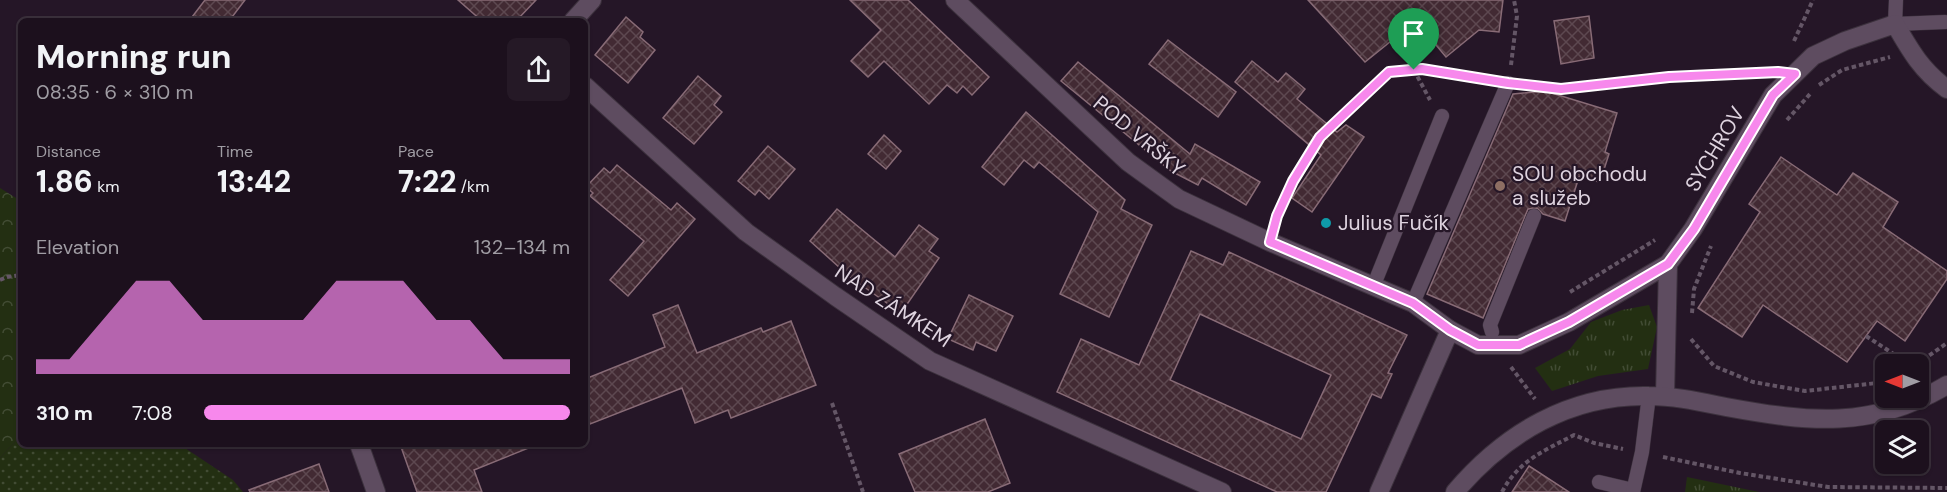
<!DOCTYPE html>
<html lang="en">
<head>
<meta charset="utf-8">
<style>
	:root { --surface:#1c101d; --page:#251926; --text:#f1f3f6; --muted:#a09da4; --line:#3a303b; --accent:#f788ec }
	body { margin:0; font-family:"DM Sans",sans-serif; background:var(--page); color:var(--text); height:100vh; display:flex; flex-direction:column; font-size:22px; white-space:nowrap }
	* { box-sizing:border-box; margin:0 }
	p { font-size:20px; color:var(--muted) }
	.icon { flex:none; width:33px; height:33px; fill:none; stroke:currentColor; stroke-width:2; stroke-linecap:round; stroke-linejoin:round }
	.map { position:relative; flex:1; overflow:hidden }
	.panel { position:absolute; left:18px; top:18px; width:570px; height:429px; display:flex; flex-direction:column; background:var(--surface); border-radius:9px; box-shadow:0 2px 4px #0004,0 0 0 2px var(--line) }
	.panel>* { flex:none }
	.needle { width:39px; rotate:270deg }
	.controls { position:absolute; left:1875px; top:354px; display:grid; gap:12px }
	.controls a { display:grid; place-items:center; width:54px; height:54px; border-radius:9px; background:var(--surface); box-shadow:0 2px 4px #0004,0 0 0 2px var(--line); font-size:30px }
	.pin { position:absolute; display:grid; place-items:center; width:51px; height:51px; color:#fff; margin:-62px -26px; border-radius:50% 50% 50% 0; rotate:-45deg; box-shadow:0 0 6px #0007 }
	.pin .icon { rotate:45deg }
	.round { display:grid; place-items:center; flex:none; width:63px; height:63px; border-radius:9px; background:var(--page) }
	.summary { display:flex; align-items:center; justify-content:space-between; height:102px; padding:0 18px }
	h1 { font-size:33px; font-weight:800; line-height:45px }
	.stats { display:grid; grid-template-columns:repeat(3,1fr); gap:9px; height:102px; padding:6px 18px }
	.stats div { display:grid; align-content:center }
	.stats b { font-size:30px; font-weight:800 }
	.stats small { font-size:16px; font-weight:400 }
	.stats p { font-size:16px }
	.chart { height:168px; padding:12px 18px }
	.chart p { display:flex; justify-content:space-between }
	.chart svg { width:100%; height:108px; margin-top:6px; fill:var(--accent); opacity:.7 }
	ul { padding:0 18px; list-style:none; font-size:20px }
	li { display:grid; grid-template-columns:96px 72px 1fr; align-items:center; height:45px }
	li i { height:15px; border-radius:8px; background:var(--accent) }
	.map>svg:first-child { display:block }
	.grass { fill:url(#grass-tufts) }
	.forest { fill:url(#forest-crowns) }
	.garden { fill:url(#garden-dots) }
	.building { fill:url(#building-cross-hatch); stroke:#886b76; stroke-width:1.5; fill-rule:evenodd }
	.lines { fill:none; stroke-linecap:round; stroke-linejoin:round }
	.lane-casing { stroke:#3c313d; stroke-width:15 }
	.street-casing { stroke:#3c313d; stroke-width:20 }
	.secondary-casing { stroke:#3c313d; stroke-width:20 }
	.path { stroke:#645666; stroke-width:4; stroke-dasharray:4.5 3; stroke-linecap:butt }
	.lane { stroke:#5e4c60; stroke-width:14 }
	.street { stroke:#5e4c60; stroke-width:18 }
	.secondary { stroke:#5e4c60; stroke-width:18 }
	.route-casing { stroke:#fff; stroke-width:12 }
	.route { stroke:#f788ec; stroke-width:8 }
	.education-dot { fill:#8d6e63; stroke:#251627; stroke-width:2 }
	.culture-dot { fill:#0f9aa8; stroke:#251627; stroke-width:2 }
	.labels { text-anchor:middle; stroke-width:4.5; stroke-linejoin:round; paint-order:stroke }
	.street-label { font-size:21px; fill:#ded3df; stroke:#251627 }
	.poi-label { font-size:21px; fill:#ded3df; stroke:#251627; text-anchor:start }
</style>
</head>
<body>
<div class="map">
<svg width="1947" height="492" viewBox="0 0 1947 492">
	<defs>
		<pattern id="grass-tufts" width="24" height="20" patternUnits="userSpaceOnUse" patternTransform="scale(1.5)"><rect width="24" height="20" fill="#232f12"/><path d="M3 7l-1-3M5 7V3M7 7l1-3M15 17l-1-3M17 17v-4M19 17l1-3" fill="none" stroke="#424c34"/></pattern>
		<pattern id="forest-crowns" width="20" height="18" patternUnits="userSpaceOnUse" patternTransform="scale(1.5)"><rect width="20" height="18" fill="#232f12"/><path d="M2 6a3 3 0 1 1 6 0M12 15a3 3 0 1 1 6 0" fill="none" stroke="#424c34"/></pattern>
		<pattern id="garden-dots" width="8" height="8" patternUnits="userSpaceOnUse" patternTransform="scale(1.5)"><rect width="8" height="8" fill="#232f12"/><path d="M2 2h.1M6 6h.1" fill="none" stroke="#424c34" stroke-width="1.8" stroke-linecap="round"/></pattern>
		<pattern id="building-cross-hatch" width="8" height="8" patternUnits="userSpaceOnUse" patternTransform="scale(1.5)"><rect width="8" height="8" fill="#422a33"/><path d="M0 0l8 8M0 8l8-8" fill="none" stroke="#5d4850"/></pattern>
	</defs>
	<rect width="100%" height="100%" fill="#251627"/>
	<g class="grass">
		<path d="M1649,305L1657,327L1648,369L1598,376L1552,391L1535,368L1570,349L1591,322L1622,310Z"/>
		<path d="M1687,477L1759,492H1685Z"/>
	</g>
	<path class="forest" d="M0,188L21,201V435L0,458Z"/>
	<path class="garden" d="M21,435V444H179L233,480L243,492H0V458Z"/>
	<g class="building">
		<path d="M205,0H245L229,21H189Z"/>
		<path d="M458,0H536L516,21H482Z"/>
		<path d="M850,0H908L989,77L972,95L963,86L957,93L947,85L929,104L884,61L868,77L851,61L881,30Z"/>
		<path d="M1308,0H1503L1499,32L1479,30L1446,57L1416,21L1365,62Z"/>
		<path d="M1589,16L1594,58L1561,64L1554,21Z"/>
		<path d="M626,17L643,32L640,37L655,50L628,83L595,55Z"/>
		<path d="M1168,40L1236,92L1218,117L1149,64Z"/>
		<path d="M1252,61L1278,82L1286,73L1305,89L1297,99L1337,132L1346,125L1364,137L1312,212L1292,198L1321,155L1235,82Z"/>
		<path d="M1078,62L1190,154L1195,144L1260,182L1246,205L1202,178L1198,185L1171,171L1061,81Z"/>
		<path d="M698,76L721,96L714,105L722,112L694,144L663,118Z"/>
		<path d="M1545,91L1617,113L1605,152L1609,154L1600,182L1579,177L1565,221L1543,214L1537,208L1528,209L1483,318L1427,294L1513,94Z"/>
		<path d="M1026,112L1125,200L1121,209L1152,225L1109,317L1060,294L1098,212L1039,162L1034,168L1024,160L1004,185L982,167Z"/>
		<path d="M884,135L901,151L886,169L868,154Z"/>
		<path d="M768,146L795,169L769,199L759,190L755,195L738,181Z"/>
		<path d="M1781,157L1837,195L1853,173L1898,202L1883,227L1947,271V279L1905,341L1877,321L1847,362L1763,305L1742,337L1698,308L1760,212L1749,204Z"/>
		<path d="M617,165L671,210L677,203L695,219L628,296L610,280L644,241L590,196L593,193L586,187L604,168L610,173Z"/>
		<path d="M837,209L895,257L919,225L938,239L929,251L939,258L901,313L850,277L810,241Z"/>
		<path d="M1191,251L1223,265L1229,252L1407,335L1388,373L1392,374L1381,398L1372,394L1326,492H1277L1057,392L1081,339L1139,365ZM1200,314L1331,375L1301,439L1170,380Z"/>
		<path d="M969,295L1013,316L996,351L976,342L973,350L948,339Z"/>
		<path d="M678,305L697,353L761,328L763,332L791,321L816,385L731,418L728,410L695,423L682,388L585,426V379L665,347L653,315Z"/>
		<path d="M985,419L1010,483L988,492H915L899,454Z"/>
		<path d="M400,444H536V445L474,470L482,492H417Z"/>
		<path d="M319,464L329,492H250L249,490Z"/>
		<path d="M1529,466L1569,492H1512Z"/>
	</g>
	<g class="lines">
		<defs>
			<g id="lane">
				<path d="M1896,0L1895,24L1945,22"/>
				<path d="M1373,287L1442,116"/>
				<path d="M1413,303L1508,83"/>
				<path d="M1492,332L1490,325L1534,216"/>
				<path d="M1599,482L1633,490"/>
				<path d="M1633,492L1642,452L1649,395"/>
			</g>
			<g id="street">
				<path d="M955,0L1128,162L1179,199L1270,242L1413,303L1450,330"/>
				<path d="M573,21L592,0"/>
				<path d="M585,86L746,232L835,296L930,361L1222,492"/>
				<path d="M1668,264L1693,229L1773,95L1813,56L1845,41L1895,24C1910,50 1921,70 1947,89"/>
				<path d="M359,444L376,492"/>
				<path d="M1379,492L1450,330L1478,345H1519L1569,322L1668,264L1665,396"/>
			</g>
			<path id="secondary" d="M1455,492C1505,433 1571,394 1649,396C1675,396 1701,402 1726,407C1808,422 1872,430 1947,385"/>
		</defs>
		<use href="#lane" class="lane-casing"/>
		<use href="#street" class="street-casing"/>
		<use href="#secondary" class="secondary-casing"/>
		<g class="path">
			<path d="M1794,41L1813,0"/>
			<path d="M1511,65L1517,16L1514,0"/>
			<path d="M1414,70L1430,100"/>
			<path d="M1527,85L1561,89L1669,77L1762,73"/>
			<path d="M1819,85L1842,70L1890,57"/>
			<path d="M1787,120L1810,94"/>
			<path d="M1276,222L1293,181L1320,137L1389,72L1422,69L1487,80"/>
			<path d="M0,280L7,277L21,275"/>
			<path d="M1570,292L1655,240"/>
			<path d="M1692,313L1694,289L1711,246"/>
			<path d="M1866,336L1909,364"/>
			<path d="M1691,339L1714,366L1753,382L1805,391L1886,382"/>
			<path d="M1917,364L1947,343"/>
			<path d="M1511,367L1535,399"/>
			<path d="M832,403L863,492"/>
			<path d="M1663,457L1740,473L1828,487L1947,488"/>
			<path d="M1502,492C1519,460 1544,451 1574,435L1594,443L1623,449"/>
		</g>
		<use href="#lane" class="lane"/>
		<use href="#street" class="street"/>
		<use href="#secondary" class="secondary"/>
	</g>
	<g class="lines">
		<defs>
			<path id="route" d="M1422,69L1508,83L1561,89L1669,77L1778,72L1795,74L1773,95L1694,229L1668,264L1569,322L1519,345H1478L1450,330L1413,303L1270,242L1277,216L1293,181L1320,137L1389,72Z"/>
		</defs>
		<use href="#route" class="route-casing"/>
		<use href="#route" class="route"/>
	</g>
	<circle class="education-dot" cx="1500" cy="186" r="6"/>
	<circle class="culture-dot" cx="1326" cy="223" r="6"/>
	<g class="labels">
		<g class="street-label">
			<text transform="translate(1139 136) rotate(40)" y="7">POD VRŠKY</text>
			<text transform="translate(1715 149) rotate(-59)" y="7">SYCHROV</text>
			<text transform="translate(893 306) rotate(33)" y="7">NAD ZÁMKEM</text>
		</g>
		<g class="poi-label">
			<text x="1512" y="181">SOU obchodu<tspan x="1512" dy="24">a služeb</tspan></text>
			<text x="1338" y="230">Julius Fučík</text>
		</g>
	</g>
</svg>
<div class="controls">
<a><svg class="needle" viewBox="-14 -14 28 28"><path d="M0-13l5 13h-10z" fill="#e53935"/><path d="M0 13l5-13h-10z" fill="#a09da4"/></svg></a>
<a><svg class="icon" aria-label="layers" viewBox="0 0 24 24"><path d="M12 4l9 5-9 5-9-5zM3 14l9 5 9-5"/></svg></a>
</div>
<div class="pin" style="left:1414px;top:70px;background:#1e9e55"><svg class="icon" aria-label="arrive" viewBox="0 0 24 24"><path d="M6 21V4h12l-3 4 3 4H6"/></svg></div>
<section class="panel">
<div class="summary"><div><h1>Morning run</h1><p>08:35 · 6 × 310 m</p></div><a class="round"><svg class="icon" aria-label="share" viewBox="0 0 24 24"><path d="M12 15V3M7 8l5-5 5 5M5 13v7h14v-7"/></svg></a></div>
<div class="stats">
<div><p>Distance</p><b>1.86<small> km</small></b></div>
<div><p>Time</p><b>13:42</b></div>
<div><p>Pace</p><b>7:22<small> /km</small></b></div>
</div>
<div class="chart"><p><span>Elevation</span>132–134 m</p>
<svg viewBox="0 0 160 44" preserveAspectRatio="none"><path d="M0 44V38L10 38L20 22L30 6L40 6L50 22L60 22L70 22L80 22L90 6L100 6L110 6L120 22L130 22L140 38L150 38L160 38V44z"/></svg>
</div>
<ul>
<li><b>310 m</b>7:08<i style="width:100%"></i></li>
</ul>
</section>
</div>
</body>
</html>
